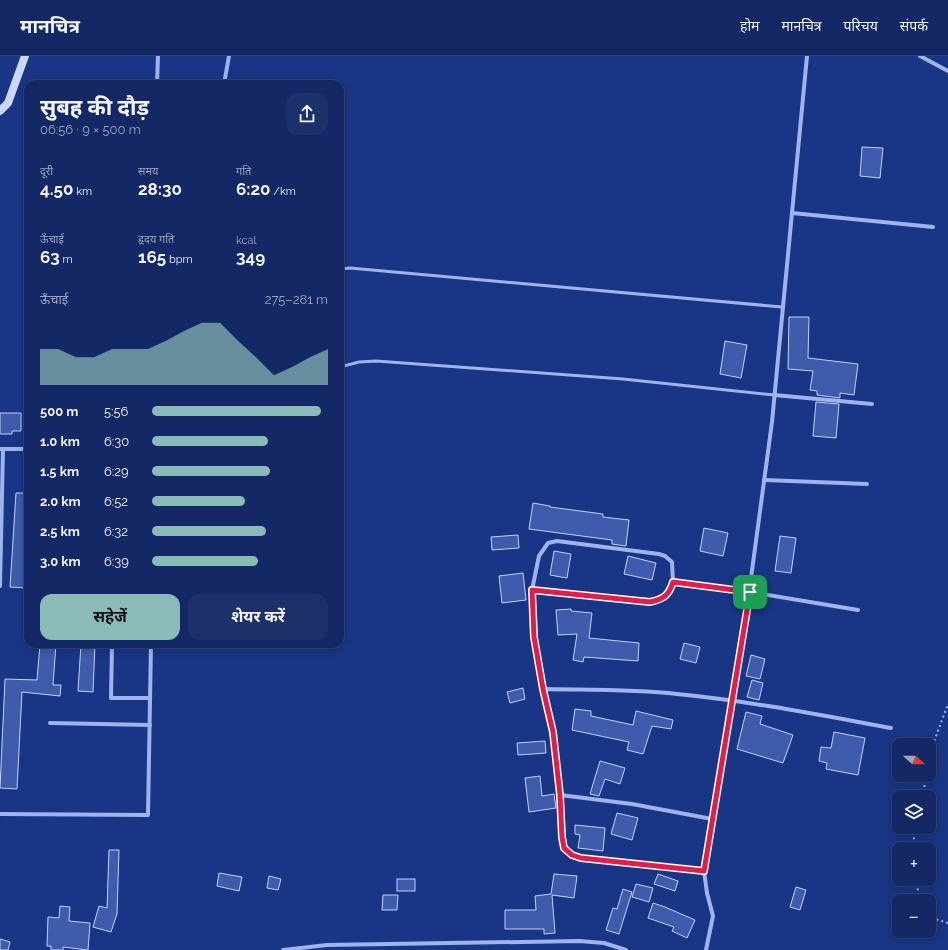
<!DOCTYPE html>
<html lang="hi">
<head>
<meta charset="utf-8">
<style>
	:root { --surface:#132864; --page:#1c306a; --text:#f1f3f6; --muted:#9da6bf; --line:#324478; --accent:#8bbbb9 }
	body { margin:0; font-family:Raleway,"Noto Sans Devanagari",sans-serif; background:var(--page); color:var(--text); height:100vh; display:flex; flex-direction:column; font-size:15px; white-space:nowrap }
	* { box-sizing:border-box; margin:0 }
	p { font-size:13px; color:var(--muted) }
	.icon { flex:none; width:22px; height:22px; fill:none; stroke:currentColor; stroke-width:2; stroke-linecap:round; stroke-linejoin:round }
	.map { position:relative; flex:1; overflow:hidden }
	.sheet { position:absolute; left:24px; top:24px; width:320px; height:568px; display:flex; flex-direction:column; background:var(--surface); border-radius:12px; box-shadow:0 2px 10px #0003,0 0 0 1px var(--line) }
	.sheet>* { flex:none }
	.needle { width:26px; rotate:110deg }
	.fabs { position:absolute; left:892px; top:682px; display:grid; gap:8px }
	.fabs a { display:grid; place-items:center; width:44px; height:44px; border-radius:8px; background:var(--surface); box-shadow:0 2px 10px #0003,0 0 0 1px var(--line); font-size:20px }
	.pin { position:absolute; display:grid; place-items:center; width:34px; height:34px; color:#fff; margin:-17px; border-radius:8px; box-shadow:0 2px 6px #0006 }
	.round { display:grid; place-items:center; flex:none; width:42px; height:42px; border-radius:12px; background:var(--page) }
	.overview { display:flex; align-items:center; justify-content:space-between; height:68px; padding:0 16px }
	h1 { font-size:22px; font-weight:700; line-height:30px }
	.stats { display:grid; grid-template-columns:repeat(3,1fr); gap:6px; height:68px; padding:4px 16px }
	.stats div { display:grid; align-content:center }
	.stats b { font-size:17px; font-weight:700 }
	.stats small { font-size:11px; font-weight:400 }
	.stats p { font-size:11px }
	.chart { height:112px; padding:8px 16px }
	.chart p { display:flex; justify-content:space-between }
	.chart svg { width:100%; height:72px; margin-top:4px; fill:var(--accent); opacity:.7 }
	.button { display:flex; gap:8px; margin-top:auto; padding:8px 16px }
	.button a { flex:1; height:46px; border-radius:12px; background:var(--accent); color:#111; font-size:16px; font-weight:700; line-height:46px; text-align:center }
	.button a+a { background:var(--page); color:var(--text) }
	ul { padding:0 16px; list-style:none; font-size:13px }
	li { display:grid; grid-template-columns:64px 48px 1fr; align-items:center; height:30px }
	li i { height:10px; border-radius:5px; background:var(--accent) }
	header { display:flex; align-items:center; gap:24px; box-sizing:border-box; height:56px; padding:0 20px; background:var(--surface); border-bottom:1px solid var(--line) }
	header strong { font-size:19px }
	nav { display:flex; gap:22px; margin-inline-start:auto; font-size:14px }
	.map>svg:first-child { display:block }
	.building { fill:#3e5bac; stroke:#c4d3f9 }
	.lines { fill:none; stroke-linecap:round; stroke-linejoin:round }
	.path { stroke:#9fb4ec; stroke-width:2; stroke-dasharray:2 3; stroke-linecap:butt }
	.service { stroke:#9fb4ec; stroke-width:3 }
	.minor { stroke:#9fb4ec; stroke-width:4 }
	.secondary { stroke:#cbd7f9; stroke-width:8 }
	.route-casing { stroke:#fff; stroke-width:8 }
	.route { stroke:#e11d48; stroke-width:5 }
</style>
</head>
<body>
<header>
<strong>मानचित्र</strong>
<nav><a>होम</a><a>मानचित्र</a><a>परिचय</a><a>संपर्क</a></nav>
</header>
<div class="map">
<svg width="948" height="894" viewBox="0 0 948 894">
	<rect width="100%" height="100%" fill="#193585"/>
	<g class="building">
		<path d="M862,91L883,92L880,122L860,120Z"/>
		<path d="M789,261H809L808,302L858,308L854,339L840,337V342L817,339V335L810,334L813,315L788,313Z"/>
		<path d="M725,285L747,289L741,322L720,318Z"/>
		<path d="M816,346L839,348L836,382L813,380Z"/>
		<path d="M0,357H21V375H12V378H0Z"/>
		<path d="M16,437H28V499L26,532L10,531Z"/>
		<path d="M533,447L550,450V451L603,458V461L629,464L626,490L612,488V484L529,473Z"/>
		<path d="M704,472L728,477L723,500L700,495Z"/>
		<path d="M518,479L519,492L492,494L491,481Z"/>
		<path d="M780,480L796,482L791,517L775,515Z"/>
		<path d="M554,495L571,498L567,522L550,519Z"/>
		<path d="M628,500L656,507L652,524L624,518Z"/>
		<path d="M523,517L526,544L502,547L499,520Z"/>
		<path d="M571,553V555L592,557L589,582L639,587L638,605L584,601L583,606L573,604L577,578L558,579L556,554Z"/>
		<path d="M684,587L700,591L696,607L680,603Z"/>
		<path d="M40,588H56L53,629H61L60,640L22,636L17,733L0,732L5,623L37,624Z"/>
		<path d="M81,588H95L93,636L78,635Z"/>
		<path d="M751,599L765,603L760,623L746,620Z"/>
		<path d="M752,624L763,627L759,644L747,641Z"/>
		<path d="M523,632L525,643L510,647L507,636Z"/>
		<path d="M575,653L591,655V660L633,669L636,655L673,664L671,673L652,670L643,698L627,694L629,686L572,674Z"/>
		<path d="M746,656L762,660L760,668L793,679L783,707L737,693Z"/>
		<path d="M834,676L865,682L858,719L826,713L827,707L819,705L821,691L831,692Z"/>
		<path d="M545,685L546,697L518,699L517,687Z"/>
		<path d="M600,705L625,712L620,728L605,723L599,740L590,738Z"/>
		<path d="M540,720L542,740L554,738L556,752L529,756L525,722Z"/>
		<path d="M617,757L638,762L632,784L611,778Z"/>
		<path d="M575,769L605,772L603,795L578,792L580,779L575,778Z"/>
		<path d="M109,794H119L117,858L111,876L93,871L99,850L107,852Z"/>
		<path d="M219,817L242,821L239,835L217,830Z"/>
		<path d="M554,818L577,820L574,842L552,839L555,877L544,878V873H505V854H536L535,840L551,838Z"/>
		<path d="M658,818L678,825L675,835L654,828Z"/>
		<path d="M269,820L281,823L278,834L267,832Z"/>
		<rect x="397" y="823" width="18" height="12"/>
		<path d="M636,828L653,832L649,846L632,841Z"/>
		<path d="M796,831L806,834L800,854L790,851Z"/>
		<path d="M623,833L632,836L619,878L606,874L613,852L617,853Z"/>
		<path d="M383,839H398L397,854H382Z"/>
		<path d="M653,847L665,851L695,864L687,882L672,875L674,871L648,862Z"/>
		<path d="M60,850L70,851L69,865L90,867L88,894L63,891V894H51V890H47L48,861L59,862Z"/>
		<path d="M0,883L10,886L8,894H0Z"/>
	</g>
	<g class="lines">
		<g class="path">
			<path d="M929,699L948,648"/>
			<path d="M924,741L925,719"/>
			<path d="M911,793L917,771"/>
			<path d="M914,823L922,845"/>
			<path d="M929,857L935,863L948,867"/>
		</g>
		<g class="service">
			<path d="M340,213L350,212L782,251"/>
			<path d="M340,311L359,306L376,305L623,323L774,339"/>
		</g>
		<g class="minor">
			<path d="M920,0L948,15"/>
			<path d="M157,28L158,0"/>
			<path d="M224,28L229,0"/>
			<path d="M792,157L933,171"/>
			<path d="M774,339L872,348"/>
			<path d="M0,393H28"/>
			<path d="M764,424L867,428"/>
			<path d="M673,526L672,506L665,500L659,498L557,485L548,487L539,500L532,534L535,581L543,633L553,676L560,739L562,781L564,792L572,799L581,802L704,815"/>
			<path d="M0,530L3,393"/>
			<path d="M532,534L650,546C664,543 669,539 673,526L750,536L858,554"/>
			<path d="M112,588L111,642H150"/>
			<path d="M543,633C588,634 633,633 677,638C749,645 820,659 891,672"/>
			<path d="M50,667L150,669"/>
			<path d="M560,739L632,748L712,763"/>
			<path d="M0,758L148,759L151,588"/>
			<path d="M283,894L327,889L579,885L604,887L626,894"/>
			<path d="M706,894L713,860L707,837L704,815L712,763L742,589L772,366L807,0"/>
		</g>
		<path class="secondary" d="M0,55L8,47L25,0"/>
	</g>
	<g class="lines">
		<defs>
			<path id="route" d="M673,526L750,536L704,815L581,802L572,799L564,792L562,781L560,739L553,676L543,633L534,581L532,534L650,546C664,543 669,539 673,526Z"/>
		</defs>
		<use href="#route" class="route-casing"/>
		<use href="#route" class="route"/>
	</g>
</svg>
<div class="fabs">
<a><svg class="needle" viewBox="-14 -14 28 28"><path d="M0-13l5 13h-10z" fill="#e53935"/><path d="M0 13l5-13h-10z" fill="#9da6bf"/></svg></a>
<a><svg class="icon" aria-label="layers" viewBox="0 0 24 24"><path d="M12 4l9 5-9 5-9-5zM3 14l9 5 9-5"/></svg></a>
<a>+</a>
<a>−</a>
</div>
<div class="pin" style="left:750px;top:536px;background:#1e9e55"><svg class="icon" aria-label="arrive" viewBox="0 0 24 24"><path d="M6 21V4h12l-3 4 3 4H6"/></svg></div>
<section class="sheet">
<div class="overview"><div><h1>सुबह की दौड़</h1><p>06:56 · 9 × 500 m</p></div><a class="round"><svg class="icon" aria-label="share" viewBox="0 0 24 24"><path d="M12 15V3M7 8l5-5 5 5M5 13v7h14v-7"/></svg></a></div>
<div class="stats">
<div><p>दूरी</p><b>4.50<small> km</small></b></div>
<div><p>समय</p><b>28:30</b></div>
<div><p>गति</p><b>6:20<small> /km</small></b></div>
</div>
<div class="stats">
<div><p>ऊँचाई</p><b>63<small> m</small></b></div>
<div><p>हृदय गति</p><b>165<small> bpm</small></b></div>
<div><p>kcal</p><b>349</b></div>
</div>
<div class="chart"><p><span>ऊँचाई</span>275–281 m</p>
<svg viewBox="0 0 160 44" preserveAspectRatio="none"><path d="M0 44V22L10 22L20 27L30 27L40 22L50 22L60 22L70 17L80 11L90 6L100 6L110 17L120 27L130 38L140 33L150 27L160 22V44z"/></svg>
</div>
<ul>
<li><b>500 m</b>5:56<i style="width:96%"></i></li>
<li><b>1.0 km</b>6:30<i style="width:66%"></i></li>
<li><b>1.5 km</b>6:29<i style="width:67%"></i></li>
<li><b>2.0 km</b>6:52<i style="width:53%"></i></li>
<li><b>2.5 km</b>6:32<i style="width:65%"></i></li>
<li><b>3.0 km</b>6:39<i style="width:60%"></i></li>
</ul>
<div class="button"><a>सहेजें</a><a>शेयर करें</a></div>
</section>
</div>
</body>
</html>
